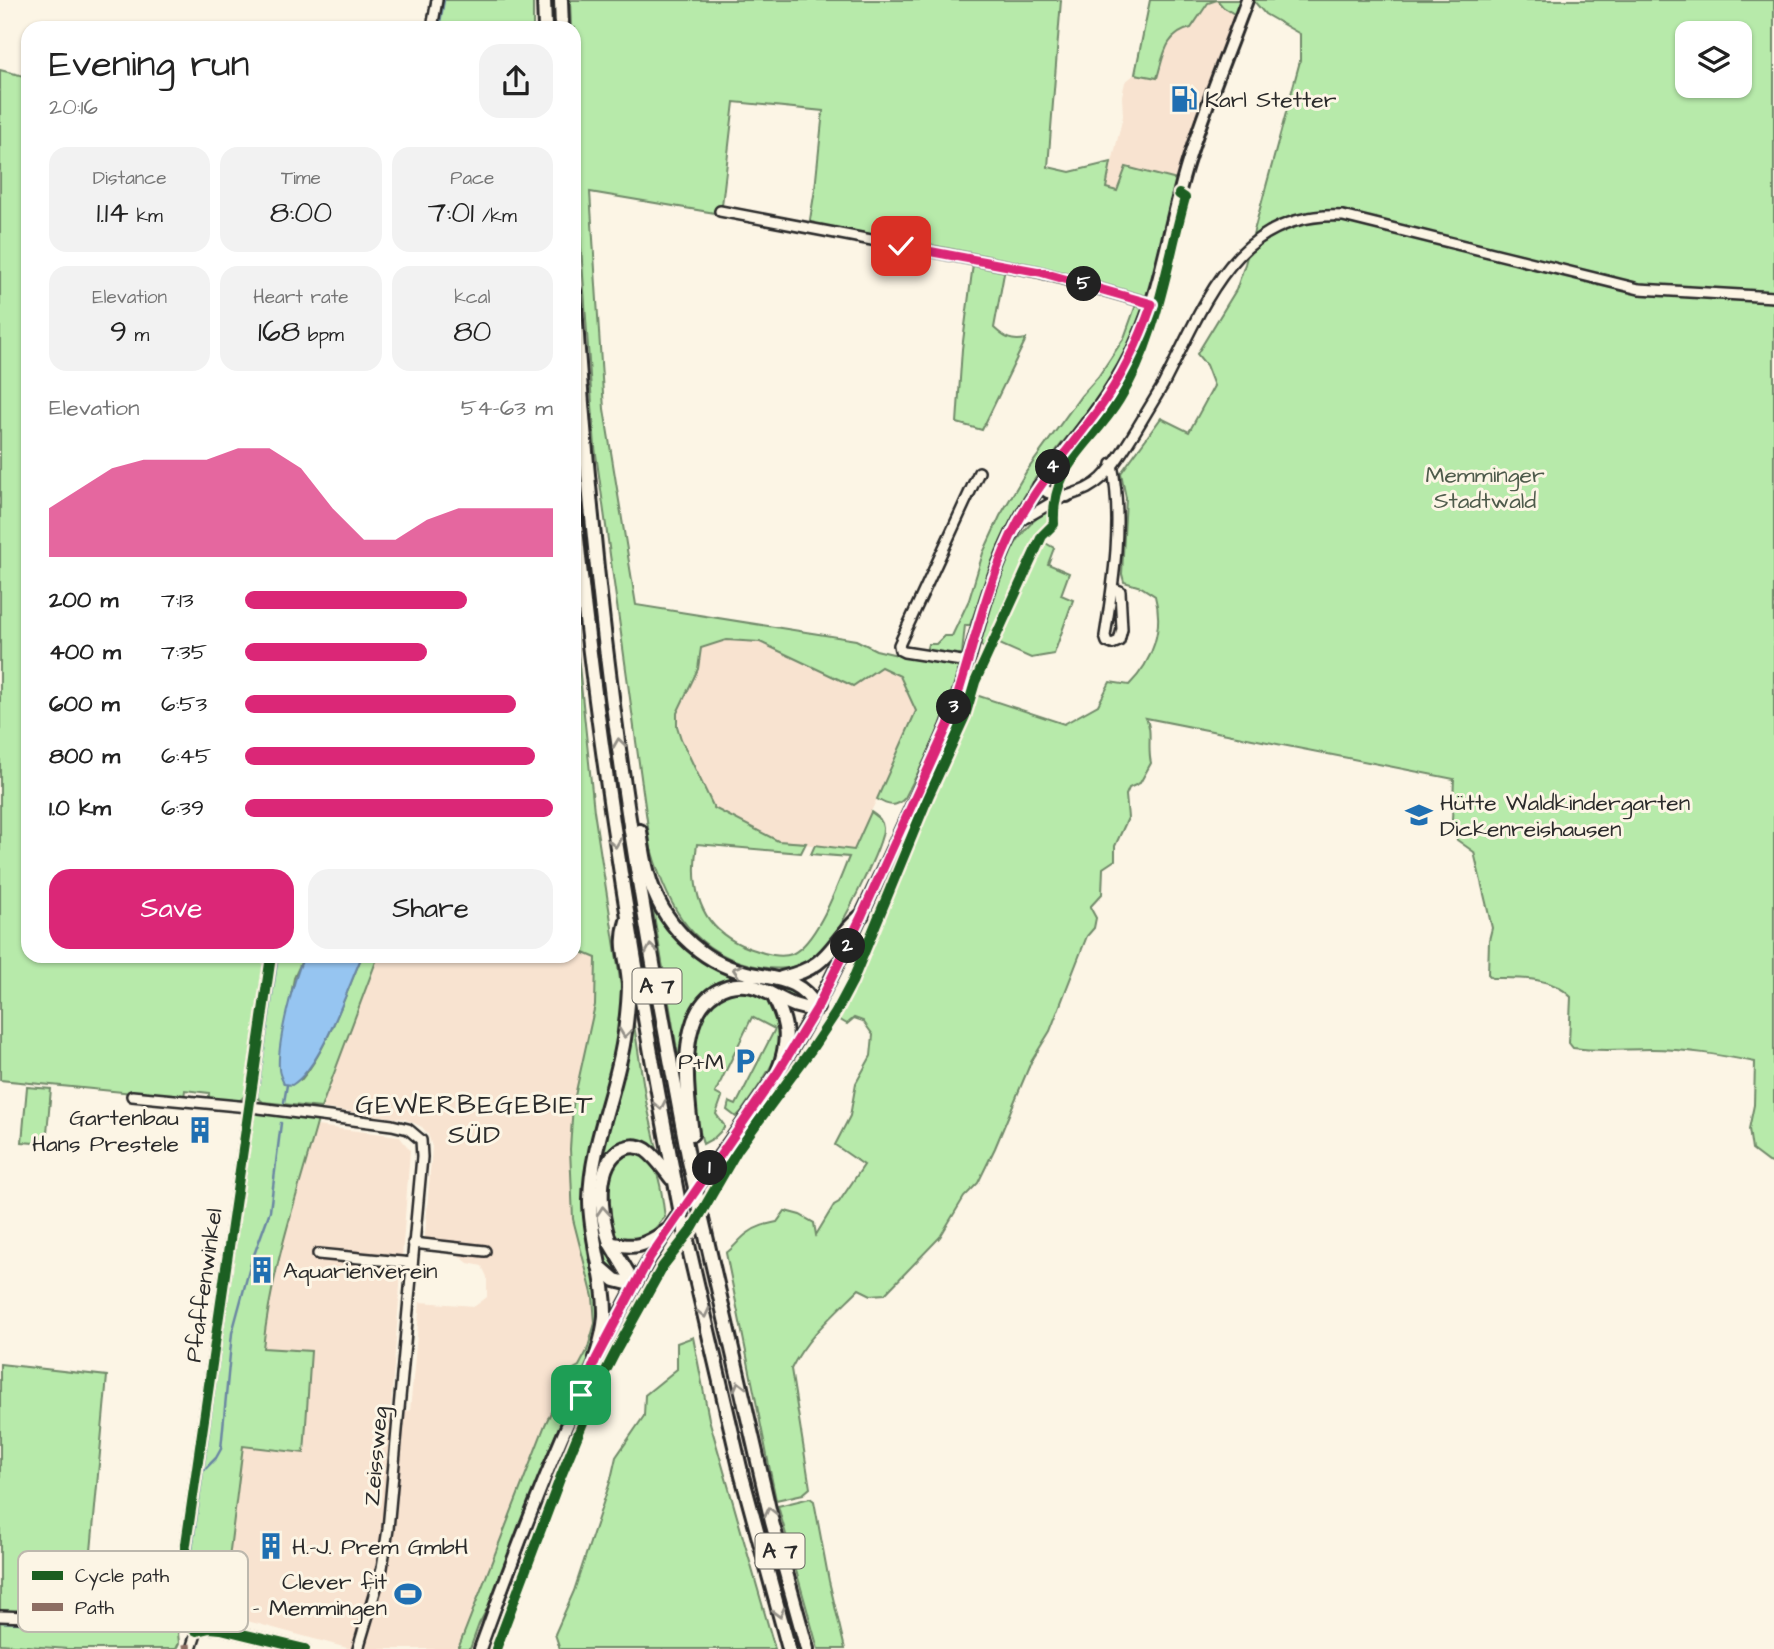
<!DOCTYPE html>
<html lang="en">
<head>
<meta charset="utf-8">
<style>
	:root { --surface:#fff; --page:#f2f2f2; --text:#222; --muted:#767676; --accent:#db2777 }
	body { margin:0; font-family:"Architects Daughter",sans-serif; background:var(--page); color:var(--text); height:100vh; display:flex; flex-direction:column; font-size:26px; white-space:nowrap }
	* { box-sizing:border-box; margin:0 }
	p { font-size:23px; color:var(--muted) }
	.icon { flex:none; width:38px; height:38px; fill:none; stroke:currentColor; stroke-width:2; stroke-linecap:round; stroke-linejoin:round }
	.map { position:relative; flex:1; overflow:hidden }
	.details { position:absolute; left:21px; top:21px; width:560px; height:942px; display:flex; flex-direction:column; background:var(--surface); border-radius:21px; box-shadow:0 2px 5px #0004 }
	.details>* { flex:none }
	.buttons { position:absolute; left:1675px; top:21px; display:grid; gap:14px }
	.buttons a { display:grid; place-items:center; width:77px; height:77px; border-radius:14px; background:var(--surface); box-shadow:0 2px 5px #0004; font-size:35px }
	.pin { position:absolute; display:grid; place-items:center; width:60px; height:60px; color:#fff; margin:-30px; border-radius:14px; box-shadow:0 4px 10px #0006 }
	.km { position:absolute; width:35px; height:35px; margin:-18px; border-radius:50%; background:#222; color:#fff; font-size:19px; line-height:35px; text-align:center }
	.round { display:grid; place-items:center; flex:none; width:74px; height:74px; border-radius:21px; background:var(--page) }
	.overview { display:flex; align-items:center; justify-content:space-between; height:119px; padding:0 28px }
	h1 { font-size:38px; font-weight:600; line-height:52px }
	.metrics { display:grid; grid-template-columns:repeat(3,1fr); gap:10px; height:119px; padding:7px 28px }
	.metrics div { display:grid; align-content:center; border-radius:18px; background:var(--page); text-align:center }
	.metrics b { font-size:30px; font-weight:600 }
	.metrics small { font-size:19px; font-weight:400 }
	.metrics p { font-size:19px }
	.chart { height:196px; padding:14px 28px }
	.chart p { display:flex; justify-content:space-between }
	.chart svg { width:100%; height:126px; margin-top:7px; fill:var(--accent); opacity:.7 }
	.action { display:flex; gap:14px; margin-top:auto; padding:14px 28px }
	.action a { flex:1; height:80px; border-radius:21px; background:var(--accent); color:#fff; font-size:28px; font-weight:600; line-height:80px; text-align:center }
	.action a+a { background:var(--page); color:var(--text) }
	ul { padding:0 28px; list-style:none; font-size:23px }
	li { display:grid; grid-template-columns:112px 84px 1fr; align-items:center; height:52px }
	li i { height:18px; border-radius:9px; background:var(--accent) }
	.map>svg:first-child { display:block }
	.built { fill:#f8e3d0 }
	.green { fill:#b7eaaa; stroke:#718a6a; stroke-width:2; fill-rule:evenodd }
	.water { fill:#96c5f1; stroke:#6b87a2; stroke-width:2 }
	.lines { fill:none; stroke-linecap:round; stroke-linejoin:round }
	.stream { stroke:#6b87a2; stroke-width:2.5 }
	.minor-casing { stroke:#2b2b2b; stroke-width:14 }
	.major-casing { stroke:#2b2b2b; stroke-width:16 }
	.highway-casing { stroke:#2b2b2b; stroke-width:18 }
	.minor { stroke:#fcf5e5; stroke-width:9 }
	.major { stroke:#fcf5e5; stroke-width:10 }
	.highway { stroke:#fcf5e5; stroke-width:12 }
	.highway-bridge-casing { stroke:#2b2b2b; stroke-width:18; stroke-linecap:butt }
	.highway-bridge { stroke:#fcf5e5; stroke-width:12 }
	.quiet { stroke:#8d6e63; stroke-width:9; stroke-dasharray:18 9; stroke-linecap:butt }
	.cycleway-casing { stroke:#fcf5e5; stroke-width:15 }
	.cycleway { stroke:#1b5e20; stroke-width:10 }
	.oneway { stroke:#949088 }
	.route-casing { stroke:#fff; stroke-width:14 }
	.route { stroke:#db2777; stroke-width:9 }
	.labels { text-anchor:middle; stroke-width:6; stroke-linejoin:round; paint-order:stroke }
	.shield { fill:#fcf5e5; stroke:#6a6863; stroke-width:2 }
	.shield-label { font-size:21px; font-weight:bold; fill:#2b2b2b }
	.poi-label { font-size:23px; fill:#2b2b2b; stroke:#fcf5e5; text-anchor:start }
	.park-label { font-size:23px; fill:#4e5b4b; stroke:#fcf5e5 }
	.street-label { font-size:23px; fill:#2b2b2b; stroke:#fcf5e5 }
	.quarter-label { font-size:26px; letter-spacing:2px; fill:#2b2b2b; stroke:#fcf5e5 }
	.key { fill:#fcf5e5; stroke:#bdb8ad; stroke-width:2 }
	.key-label { font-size:19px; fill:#2b2b2b }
</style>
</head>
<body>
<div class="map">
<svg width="1774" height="1649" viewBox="0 0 1774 1649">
	<rect width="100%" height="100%" fill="#fcf5e5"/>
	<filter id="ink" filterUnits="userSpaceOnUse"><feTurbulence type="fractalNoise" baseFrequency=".0143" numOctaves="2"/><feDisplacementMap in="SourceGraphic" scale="14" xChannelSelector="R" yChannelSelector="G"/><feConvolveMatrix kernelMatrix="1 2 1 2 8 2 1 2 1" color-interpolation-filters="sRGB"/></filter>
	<g filter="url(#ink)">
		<g class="built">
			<path d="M1217,0L1223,7L1236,15L1191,135L1177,180L1127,167L1118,191L1106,188L1123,116L1122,96L1125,82L1135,74L1157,78L1169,41L1178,31L1191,28L1208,3Z"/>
			<path d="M726,640L760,642L853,686L881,667L900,676L916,711L854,850L778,841L714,808L681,739L677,713L698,669L701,648Z"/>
			<path d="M574,936L577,950L596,958L595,1005L574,1105L570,1149L573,1219L593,1297L595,1323L587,1351L545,1425L458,1649H351L222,1614L243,1446L305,1453L311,1352L263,1349L268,1303L278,1259L316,1126L399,1136L410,1150L391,1407L410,1411L420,1302L475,1306L487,1297V1277L482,1266L468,1263L452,1250L424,1248L432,1147L428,1134L422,1127L405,1119L321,1108L378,956H574Z"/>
		</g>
		<g class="green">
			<path d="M441,0H533V28H436Z"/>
			<path d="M570,0H1061L1048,167L1070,172L1111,162L1106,188L1117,191L1126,167L1177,180L1148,298L809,226L815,189L823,111L734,102L721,214L590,192L604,409L636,605L856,640L876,650L906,657L953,665L960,669L938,733L905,798C896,808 888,806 877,799L916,711L900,676L881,667L853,686L760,642L726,640L701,648L698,669L677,713V726L681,739L714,808L778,841L806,843L801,853L697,844C689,894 703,934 755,950C765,954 781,958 792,954C818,942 838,883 849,857L811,854L815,845L854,850L871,812C878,817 882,819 883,828C884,844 842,925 831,940C824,950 813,958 802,964C791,970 772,969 760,967C694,956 668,908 651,849L595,447L576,176L574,28H571Z"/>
			<path d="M1150,0H1242L1236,15L1223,7L1217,0L1208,3L1191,28C1165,34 1164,55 1157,78L1135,74Z"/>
			<path d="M1253,0H1774V1163L1768,1162L1752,1150L1749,1129L1754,1105L1755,1062C1720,1055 1686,1049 1651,1049C1625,1049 1600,1052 1573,1048L1569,1043L1571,997C1552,976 1518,978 1492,978L1488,974L1489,940L1492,928L1474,852L1457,840L1452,820L1454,779L1146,718C1153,731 1147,747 1151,763L1140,783L1129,788L1126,795L1128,818L1115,846V860L1103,868L1102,894L1090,907L1096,918L1094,928L1087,936L1050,1031L1031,1062L995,1148L978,1183L964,1197L940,1237L885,1294L871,1295L859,1289C834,1314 807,1337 791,1369L810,1488L803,1494L776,1500L726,1253C735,1247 740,1238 748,1233C757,1226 767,1224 777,1222L785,1211L800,1215L814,1223L816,1235L834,1205L839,1202L864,1165L835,1145L850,1116L856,1083L871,1056L873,1035L863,1021L854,1018L847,1024L835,1017C873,950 897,878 926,807C942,769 963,733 973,694L1064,724L1098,705L1110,682L1129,685C1153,661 1164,628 1155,596L1141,587L1124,582L1122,574L1126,498L1121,473L1161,418L1189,432L1214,386L1206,365L1197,354L1236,290L1245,264L1300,61V34L1265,14ZM1687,33H1740V86H1687Z"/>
			<path d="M0,70L28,77V956H266L246,1094L238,1103L209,1100V1093L185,1090L184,1098L0,1080Z"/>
			<path d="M973,264L1005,268L994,328C1005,338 1011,342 1026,339L982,430L957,423L962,349Z"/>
			<path d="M1137,302L1144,306V311C1134,334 1124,357 1111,379C1088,415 1057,446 1033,482C1004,526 988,577 970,625H965L962,654L950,656L926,652L928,644H936L944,636H952L969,600L983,553L1000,516L1026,472L1081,396L1098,377L1124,338Z"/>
			<path d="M1051,508V522L1036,542L987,650L984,649L980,643C991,597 1007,532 1051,508Z"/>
			<path d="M1042,541L1054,548L1048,564L1069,573L1061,595L1073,600L1054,654L1031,658L995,642Z"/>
			<path d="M574,617L594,811L621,986L622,1022L616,1054L591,1141L585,1169L583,1199L588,1254L598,1290L600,1317L589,1358L551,1446L493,1598L479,1624L470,1649H458L545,1425L570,1371L579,1366L587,1351L595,1323L593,1297L573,1219L570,1149L573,1105L595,1005L596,958L577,950L574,936Z"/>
			<path d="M652,904H654L676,936L799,993L807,1003L719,984C688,1002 683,1033 683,1067H680Z"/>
			<path d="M276,956H304L294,978L280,1055L301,1080C327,1050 346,993 362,956H378L321,1108L263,1102L256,1096Z"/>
			<path d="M738,990C753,991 766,996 775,1009C796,1044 759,1084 741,1112L736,1117L727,1110L729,1102L736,1105L775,1029L752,1017L715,1093L722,1097L716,1114L724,1125V1128L714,1138L703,1144C691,1098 674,1004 738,990Z"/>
			<path d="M632,1012L646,1101L658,1153C649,1149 637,1141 627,1141C593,1143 594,1207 600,1231C604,1248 617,1264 627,1279C560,1260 621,1060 632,1012Z"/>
			<path d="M27,1087L51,1089L46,1144L22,1142Z"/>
			<path d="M256,1112L318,1120C297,1196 271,1270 263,1348L311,1351L304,1453L243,1446L222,1614H195L178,1633L179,1643L176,1649H68L0,1644V1619L172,1628L176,1623L251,1118Z"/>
			<path d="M637,1151C662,1163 661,1193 665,1217C605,1292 596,1178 617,1157C623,1151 629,1152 637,1151Z"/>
			<path d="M693,1337L709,1419L775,1649H560L555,1634L574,1591L611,1479L616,1457L644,1416L645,1395L677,1369V1343Z"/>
			<path d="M0,1364L107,1376L85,1617L0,1614Z"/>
			<path d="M810,1498L814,1501L829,1581L845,1649H818L778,1506Z"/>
		</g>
		<path class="water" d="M304,956H362C347,989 322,1067 292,1085L284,1084C282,1079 279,1074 279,1069C277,1042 293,981 304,956Z"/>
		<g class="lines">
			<g class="stream">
				<path d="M439,28L444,0"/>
				<path d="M284,1102L287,1085"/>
				<path d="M256,1104L278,956"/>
				<path d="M205,1469L216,1458L221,1449L232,1333L251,1263L270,1211L281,1123"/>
				<path d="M182,1621L254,1111"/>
				<path d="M0,1622L176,1630L179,1626"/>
			</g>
			<defs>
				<g id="minor">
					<path d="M432,28L437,0"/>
					<path d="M720,211L1039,272L1152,304"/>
					<path d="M1018,521C1031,516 1043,507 1055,501C1073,492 1086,493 1102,478C1115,465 1126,446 1136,430C1145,415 1154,400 1163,385C1204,307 1234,210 1343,216L1639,289L1774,297"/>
					<path d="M1112,588L1120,591L1122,629L1119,641L1112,644L1107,642L1105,636C1114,579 1123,521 1112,464"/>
					<path d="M968,662L904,652L900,650L899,645L979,472"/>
					<path d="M132,1096L259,1108L392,1125L408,1129L421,1140L422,1157L388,1529L382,1568L358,1649"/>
					<path d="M413,1243L485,1251"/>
					<path d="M318,1254L412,1263"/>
					<path d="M0,1616L162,1622L175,1620L197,1631L210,1628L221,1629L305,1649"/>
					<path d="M175,1620L271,956"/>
					<path d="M191,1649L197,1631"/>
				</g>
				<g id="major">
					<path d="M1039,486L1048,492L1067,496"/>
					<path d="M480,1649C525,1525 572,1401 635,1285C676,1209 732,1143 779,1070C820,1006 851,938 883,869C905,821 927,774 948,725C973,657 984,583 1019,520C1054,457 1107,409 1136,343C1162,286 1169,224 1187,165C1204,109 1227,55 1247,0"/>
				</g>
				<g id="highway">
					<path d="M544,0L545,28"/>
					<path d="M561,0L562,28"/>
					<path d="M574,291C585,465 602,640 628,812C646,929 667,1045 689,1161"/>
					<path d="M574,508C596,735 632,959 675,1182"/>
					<path d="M640,831C642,845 644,860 648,874C661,922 699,962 747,973C777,980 799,977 817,1008C791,1011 775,992 752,986C738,983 727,985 716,992C676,1016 687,1095 692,1134"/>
					<path d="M781,978C832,967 829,943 862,915"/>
					<path d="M774,997C789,1026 789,1041 778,1072"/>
					<path d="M682,1219L742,1476L789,1649"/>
					<path d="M702,1219L772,1522L807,1649"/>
					<path d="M665,1232C643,1246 636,1249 610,1243C601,1218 592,1160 625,1148C632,1145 639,1146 646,1150C656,1157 664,1169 672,1179"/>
					<path d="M610,1243L635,1285"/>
					<path d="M599,1266L615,1280L635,1285"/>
					<path d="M596,1358C600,1345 604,1331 605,1316C606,1278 590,1240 590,1200C591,1141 618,1089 625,1032C627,1016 629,1000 629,984C628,959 619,946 627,921"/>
				</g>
			</defs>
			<use href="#minor" class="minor-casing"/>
			<use href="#major" class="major-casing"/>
			<use href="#highway" class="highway-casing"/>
			<use href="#minor" class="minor"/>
			<use href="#major" class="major"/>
			<use href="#highway" class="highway"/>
			<defs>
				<g id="highway-bridge">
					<path d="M689,1161L702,1219"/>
					<path d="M675,1182L682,1219"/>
				</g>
			</defs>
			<use href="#highway-bridge" class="highway-bridge-casing"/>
			<use href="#highway-bridge" class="highway-bridge"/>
			<path class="quiet" d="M183,1649L191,1648"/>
			<defs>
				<g id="cycleway">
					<path d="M271,956L175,1620L197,1631L210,1628L221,1629L305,1649"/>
					<path d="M496,1649L561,1476L598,1386L617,1349L663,1266L692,1229L738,1149L811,1050L835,1014L852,982L928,797L965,716L975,682L1042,536L1054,524C1051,464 1091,446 1119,400C1157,339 1166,266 1185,198L1179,194"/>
				</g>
			</defs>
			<use href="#cycleway" class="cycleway-casing"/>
			<use href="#cycleway" class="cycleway"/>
		</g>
		<defs><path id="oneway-chevron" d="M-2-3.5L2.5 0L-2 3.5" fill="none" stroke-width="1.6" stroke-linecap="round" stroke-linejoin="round" transform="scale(1.75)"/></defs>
		<g class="oneway">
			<use href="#oneway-chevron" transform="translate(619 743) rotate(-98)"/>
			<use href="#oneway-chevron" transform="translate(615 843) rotate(82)"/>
			<use href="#oneway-chevron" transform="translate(651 949) rotate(-99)"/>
			<use href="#oneway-chevron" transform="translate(737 970) rotate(-162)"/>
			<use href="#oneway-chevron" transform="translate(625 1033) rotate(97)"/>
			<use href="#oneway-chevron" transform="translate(660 1105) rotate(79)"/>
			<use href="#oneway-chevron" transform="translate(603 1211) rotate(-94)"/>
			<use href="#oneway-chevron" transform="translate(704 1313) rotate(77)"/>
			<use href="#oneway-chevron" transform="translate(739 1386) rotate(-104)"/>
			<use href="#oneway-chevron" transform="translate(770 1512) rotate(-103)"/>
			<use href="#oneway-chevron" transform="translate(779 1613) rotate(75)"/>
		</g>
	</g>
	<g class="lines" filter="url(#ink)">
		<defs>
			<path id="route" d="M581,1395L596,1359L650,1257L778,1072L817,1008L862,915L948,725C972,657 984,586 1018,522C1040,481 1071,447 1099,409C1122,377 1139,341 1152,304L1040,272L901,246"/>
		</defs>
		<use href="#route" class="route-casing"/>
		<use href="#route" class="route"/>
	</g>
	<defs>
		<symbol id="fuel-bare" viewBox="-9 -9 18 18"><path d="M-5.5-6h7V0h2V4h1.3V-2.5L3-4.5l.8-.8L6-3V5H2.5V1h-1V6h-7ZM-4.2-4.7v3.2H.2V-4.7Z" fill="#1f6fb2" stroke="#fcf5e5" stroke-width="2.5" paint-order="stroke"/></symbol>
		<symbol id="school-bare" viewBox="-9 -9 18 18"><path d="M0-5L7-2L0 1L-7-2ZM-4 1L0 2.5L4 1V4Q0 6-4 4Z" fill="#1f6fb2" stroke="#fcf5e5" stroke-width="2.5" paint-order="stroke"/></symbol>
		<symbol id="parking-bare" viewBox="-9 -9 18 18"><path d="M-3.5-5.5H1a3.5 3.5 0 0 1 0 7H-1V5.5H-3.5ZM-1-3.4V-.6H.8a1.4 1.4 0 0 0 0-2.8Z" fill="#1f6fb2" stroke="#fcf5e5" stroke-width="2.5" paint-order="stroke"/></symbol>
		<symbol id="building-bare" viewBox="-9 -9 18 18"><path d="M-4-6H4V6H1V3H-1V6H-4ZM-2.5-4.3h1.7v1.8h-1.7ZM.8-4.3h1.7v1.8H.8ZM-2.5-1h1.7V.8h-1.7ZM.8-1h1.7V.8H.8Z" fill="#1f6fb2" stroke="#fcf5e5" stroke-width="2.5" paint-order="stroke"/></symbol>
		<symbol id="stadium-bare" viewBox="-9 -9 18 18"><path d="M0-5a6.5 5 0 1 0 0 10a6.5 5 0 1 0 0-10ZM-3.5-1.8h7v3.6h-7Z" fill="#1f6fb2" stroke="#fcf5e5" stroke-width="2.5" paint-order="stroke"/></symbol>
	</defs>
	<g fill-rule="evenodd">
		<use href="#fuel-bare" x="1165" y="80" width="38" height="38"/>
		<use href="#school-bare" x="1400" y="796" width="38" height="38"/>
		<use href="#parking-bare" x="726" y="1042" width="38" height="38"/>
		<use href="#building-bare" x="181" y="1111" width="38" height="38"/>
		<use href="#building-bare" x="243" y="1251" width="38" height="38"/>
		<use href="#building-bare" x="252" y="1527" width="38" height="38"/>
		<use href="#stadium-bare" x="389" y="1575" width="38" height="38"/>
	</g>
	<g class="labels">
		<g class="shield">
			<rect x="632.5" y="968.5" width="49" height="35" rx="5"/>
			<rect x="755.5" y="1533.5" width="49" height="35" rx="5"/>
		</g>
		<g class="shield-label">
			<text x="657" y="993">A 7</text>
			<text x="780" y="1558">A 7</text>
		</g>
		<g class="poi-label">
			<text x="1205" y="107">Karl Stetter</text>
			<text x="1440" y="810">Hütte Waldkindergarten<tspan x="1440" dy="26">Dickenreishausen</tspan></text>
			<text x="724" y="1069" text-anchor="end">P+M</text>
			<text x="179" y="1125" text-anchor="end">Gartenbau<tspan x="179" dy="26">Hans Prestele</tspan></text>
			<text x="283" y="1278">Aquarienverein</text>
			<text x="292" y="1554">H.-J. Prem GmbH</text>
			<text x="387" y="1589" text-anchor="end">Clever fit<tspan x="387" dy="26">- Memmingen</tspan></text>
		</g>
		<g class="park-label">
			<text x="1485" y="482">Memminger<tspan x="1485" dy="26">Stadtwald</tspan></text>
		</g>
		<g class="street-label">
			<text transform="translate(203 1285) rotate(-82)" y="8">Pfaffenwinkel</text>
			<text transform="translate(375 1456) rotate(-85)" y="8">Zeissweg</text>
		</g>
		<g class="quarter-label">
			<text x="475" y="1113">GEWERBEGEBIET<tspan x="475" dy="30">SÜD</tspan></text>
		</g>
	</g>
	<rect x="18" y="1551" width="230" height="81" rx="10" class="key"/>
	<rect x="32" y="1571" width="31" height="9" fill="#1b5e20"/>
	<rect x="32" y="1603" width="31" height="8" fill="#8d6e63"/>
	<g class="key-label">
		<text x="75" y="1582">Cycle path</text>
		<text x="75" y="1614">Path</text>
	</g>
</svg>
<div class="buttons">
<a><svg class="icon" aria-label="layers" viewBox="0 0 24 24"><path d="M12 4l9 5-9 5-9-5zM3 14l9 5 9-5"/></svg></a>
</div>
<div class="pin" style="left:581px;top:1395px;background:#1e9e55"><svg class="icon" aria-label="arrive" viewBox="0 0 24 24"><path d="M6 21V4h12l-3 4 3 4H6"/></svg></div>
<div class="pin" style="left:901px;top:246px;background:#d93025"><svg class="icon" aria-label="check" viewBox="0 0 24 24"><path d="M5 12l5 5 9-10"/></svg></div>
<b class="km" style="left:710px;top:1168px">1</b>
<b class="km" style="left:848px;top:946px">2</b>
<b class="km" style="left:954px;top:707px">3</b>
<b class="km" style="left:1053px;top:467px">4</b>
<b class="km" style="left:1084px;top:284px">5</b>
<section class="details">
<div class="overview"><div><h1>Evening run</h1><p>20:16</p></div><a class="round"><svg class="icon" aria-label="share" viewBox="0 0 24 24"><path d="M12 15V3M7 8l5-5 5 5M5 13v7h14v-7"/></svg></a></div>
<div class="metrics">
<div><p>Distance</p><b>1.14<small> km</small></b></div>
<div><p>Time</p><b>8:00</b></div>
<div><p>Pace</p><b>7:01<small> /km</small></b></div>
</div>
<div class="metrics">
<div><p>Elevation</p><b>9<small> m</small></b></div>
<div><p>Heart rate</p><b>168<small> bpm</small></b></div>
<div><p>kcal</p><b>80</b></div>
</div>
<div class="chart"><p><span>Elevation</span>54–63 m</p>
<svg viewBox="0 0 160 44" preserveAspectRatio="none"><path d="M0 44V27L10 20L20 13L30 10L40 10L50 10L60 6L70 6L80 13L90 27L100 38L110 38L120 31L130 27L140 27L150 27L160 27V44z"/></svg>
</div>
<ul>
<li><b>200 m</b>7:13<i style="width:72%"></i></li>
<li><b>400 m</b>7:35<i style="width:59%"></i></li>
<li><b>600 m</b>6:53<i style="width:88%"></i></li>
<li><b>800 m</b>6:45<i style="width:94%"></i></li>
<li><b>1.0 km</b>6:39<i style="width:100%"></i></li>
</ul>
<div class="action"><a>Save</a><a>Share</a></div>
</section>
</div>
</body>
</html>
